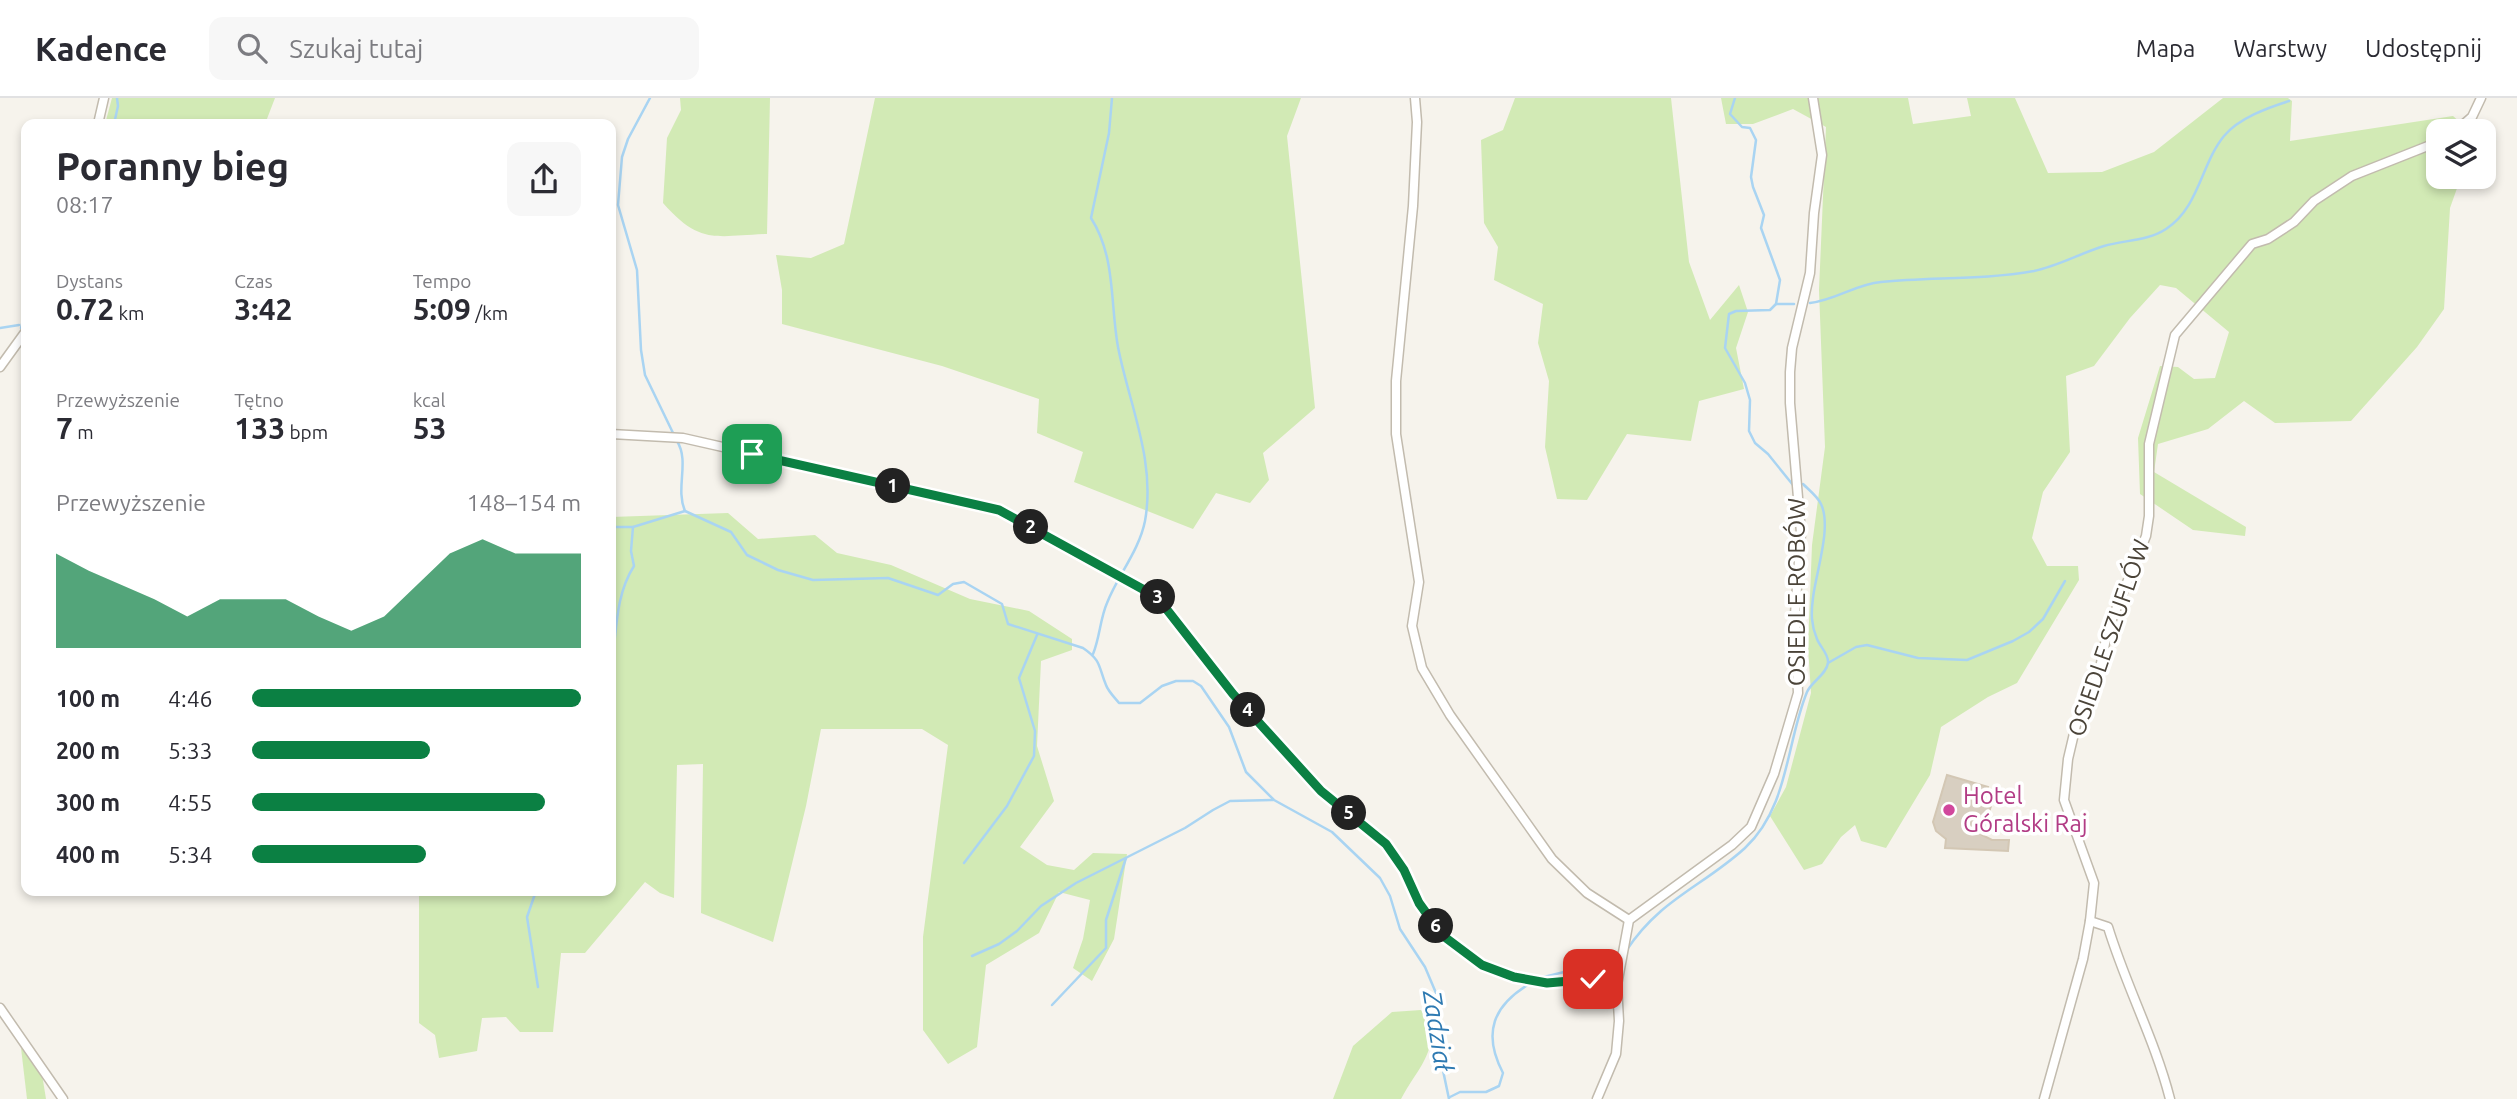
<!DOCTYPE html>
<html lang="pl">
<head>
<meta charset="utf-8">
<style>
	:root { --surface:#fff; --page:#f7f7f7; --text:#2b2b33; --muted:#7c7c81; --line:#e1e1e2; --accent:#0b8043 }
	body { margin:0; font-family:Ubuntu,sans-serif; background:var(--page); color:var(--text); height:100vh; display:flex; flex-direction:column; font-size:26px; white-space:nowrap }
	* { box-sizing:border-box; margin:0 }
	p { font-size:23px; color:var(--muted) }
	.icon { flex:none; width:38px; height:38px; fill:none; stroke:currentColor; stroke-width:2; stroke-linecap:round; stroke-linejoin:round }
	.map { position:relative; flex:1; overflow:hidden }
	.drawer { position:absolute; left:21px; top:21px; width:595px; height:777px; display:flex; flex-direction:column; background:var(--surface); border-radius:14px; box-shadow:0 4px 10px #0003 }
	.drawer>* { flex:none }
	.buttons { position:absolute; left:2426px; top:21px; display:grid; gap:14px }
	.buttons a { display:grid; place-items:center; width:70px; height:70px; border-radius:14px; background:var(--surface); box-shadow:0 4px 10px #0003; font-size:35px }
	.pin { position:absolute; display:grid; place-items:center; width:60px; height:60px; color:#fff; margin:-30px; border-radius:14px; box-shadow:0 4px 10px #0006 }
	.km { position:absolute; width:35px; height:35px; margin:-18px; border-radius:50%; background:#222; color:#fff; font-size:19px; line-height:35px; text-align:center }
	.round { display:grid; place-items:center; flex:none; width:74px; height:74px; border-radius:14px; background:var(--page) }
	.headline { display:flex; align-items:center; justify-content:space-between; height:119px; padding:0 35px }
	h1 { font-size:38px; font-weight:600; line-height:52px }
	.figures { display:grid; grid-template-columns:repeat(3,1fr); gap:10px; height:119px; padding:7px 35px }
	.figures div { display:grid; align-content:center }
	.figures b { font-size:30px; font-weight:600 }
	.figures small { font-size:19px; font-weight:400 }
	.figures p { font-size:19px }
	.chart { height:196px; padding:14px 35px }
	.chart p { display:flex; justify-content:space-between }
	.chart svg { width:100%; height:126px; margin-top:7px; fill:var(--accent); opacity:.7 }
	ul { padding:0 35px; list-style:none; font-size:23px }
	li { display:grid; grid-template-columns:112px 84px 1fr; align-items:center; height:52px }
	li i { height:18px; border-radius:9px; background:var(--accent) }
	header { display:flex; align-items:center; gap:42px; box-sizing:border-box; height:98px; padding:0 35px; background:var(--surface); border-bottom:2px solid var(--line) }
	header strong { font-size:33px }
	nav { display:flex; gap:38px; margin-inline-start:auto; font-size:24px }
	.search { width:490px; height:63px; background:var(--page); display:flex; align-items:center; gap:18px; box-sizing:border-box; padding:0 24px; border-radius:14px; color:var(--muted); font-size:26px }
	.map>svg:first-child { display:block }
	.green { fill:#d2eab5 }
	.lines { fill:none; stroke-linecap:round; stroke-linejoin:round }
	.stream { stroke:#a9d4f2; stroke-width:2.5 }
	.building { fill:#d8cfc1; stroke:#d3c7b4; stroke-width:2 }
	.minor-casing { stroke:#c2bbae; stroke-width:11 }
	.minor { stroke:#fff; stroke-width:8 }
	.route-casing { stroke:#fff; stroke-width:14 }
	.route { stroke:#0b8043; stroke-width:9 }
	.hotel-dot { fill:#d1479c; stroke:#fff; stroke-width:2.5 }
	.labels { text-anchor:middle; stroke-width:7; stroke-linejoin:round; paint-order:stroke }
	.street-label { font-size:24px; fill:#4b4439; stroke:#fff }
	.hotel-label { font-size:24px; fill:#b23c85; stroke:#fff; text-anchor:start }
	.water-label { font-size:26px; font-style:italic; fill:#2e7ab2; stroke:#fff }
</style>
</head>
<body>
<header>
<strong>Kadence</strong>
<div class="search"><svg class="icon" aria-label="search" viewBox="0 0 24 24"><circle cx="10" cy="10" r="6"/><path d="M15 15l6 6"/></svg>Szukaj tutaj</div>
<nav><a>Mapa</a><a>Warstwy</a><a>Udostępnij</a></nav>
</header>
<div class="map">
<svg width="2517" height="1001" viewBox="0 0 2517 1001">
	<rect width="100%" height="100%" fill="#f6f3ec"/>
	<g class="green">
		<path d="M112,0H275L265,26H105Z"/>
		<path d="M680,0H770L767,136C715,138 700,147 663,105L667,40L681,12Z"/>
		<path d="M875,0H1301L1287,38L1315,310L1263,355L1269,382L1250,405L1216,395L1193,431L1074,384L1083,354L1037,335L1039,301L942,268L782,226V192L776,157L811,160L844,146Z"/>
		<path d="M1515,0H1671L1689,164L1710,222L1739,187L1748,214L1736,250L1744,291L1699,303L1691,343L1627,336L1587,402L1557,401L1545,349L1549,283L1538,245L1543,206L1494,182L1498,149L1484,125L1481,42L1503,32Z"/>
		<path d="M1721,0H1908L1913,26L1971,18L1967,0H2015L2048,75L2102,74L2154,54L2223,0H2288L2292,3L2290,43L2453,18L2470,33H2438V79H2461L2450,110L2444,211L2417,249L2351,323L2275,325L2244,303L2208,331L2158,346L2154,374L2246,429L2245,438L2193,432L2140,396L2138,340L2160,268L2178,269L2194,281L2215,280L2229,234L2176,190L2160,187L2130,220L2094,268L2066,278L2070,354L2043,394L2032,440L2047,468H2078L2079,482L2017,585L1988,599L1941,629L1930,677L1886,750L1861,743L1855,727L1841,739L1822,766L1804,772L1770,718L1786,689L1811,595L1808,549L1812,447L1825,349L1819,192L1826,29L1793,11L1753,26H1726Z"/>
		<path d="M728,415L758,441L815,437L837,455L891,467L970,501L1029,513L1072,541V552L1041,563L1037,648L1054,703L1020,749L1047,767L1074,772L1093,755L1127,756L1114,841L1092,883L1073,870L1083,841L1090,802L1059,794L1039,835L986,867L977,949L948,966L923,932V839L948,647L922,631H821L806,708L773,844L701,815L703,666L677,667L674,800L660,795L645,784L585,855H561L553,934H520L506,919L482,920L477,953L439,960L435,937L419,925V793H611V419Z"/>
		<path d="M1421,912L1434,927C1430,964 1417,971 1401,1001H1333L1353,948L1392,914Z"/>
		<path d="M21,950L41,970L46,1001H27Z"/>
	</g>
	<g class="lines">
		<g class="stream">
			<path d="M650,0L628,41L622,59L618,107L637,172L641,252L645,277L674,337"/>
			<path d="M1735,0L1730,16L1742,29L1750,30L1756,42L1751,79L1753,89L1764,117L1761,130L1780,182L1776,206L1770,212L1736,213L1729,216L1725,250L1745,285L1750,302L1749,333L1755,345L1768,356L1793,387"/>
			<path d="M114,26L118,8L117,0"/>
			<path d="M1810,205C1836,202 1856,186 1881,184C1932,179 1983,182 2034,173C2058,168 2081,155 2104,148C2124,142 2148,143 2166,131C2199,110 2201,66 2224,38C2239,20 2267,10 2289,3"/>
			<path d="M1776,206H1794"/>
			<path d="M0,230L19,227"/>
			<path d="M21,230L26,210"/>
			<path d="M26,247V277"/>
			<path d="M677,343C690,364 675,390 685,413"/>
			<path d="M611,429H633L685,413L731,434L747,457L778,472L813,482L888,480L938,497L953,486L964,484L1002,506L1008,526L1083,550C1102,563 1098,568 1106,587C1108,593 1115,600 1119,605H1140L1162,588L1176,583H1193L1201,588L1229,629L1246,674L1274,702L1332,734L1380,780L1390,798L1400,831L1425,869L1436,895L1441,963L1449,1001"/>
			<path d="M1093,556C1100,539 1100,521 1107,505C1118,477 1139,453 1145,423C1156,363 1129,306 1118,249C1110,205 1116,159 1091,120L1109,35L1112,0"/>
			<path d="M1828,565L1856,549L1867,547L1918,560L1967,562L2013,543L2029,534L2043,521L2065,483"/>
			<path d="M611,572C617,538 614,499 634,468L631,453L633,429"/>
			<path d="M964,765L1007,708L1034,658L1035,633L1019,580L1037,537"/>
			<path d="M536,793L527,819L538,889"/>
			<path d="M1626,853C1660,801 1702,789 1745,750C1789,709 1786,645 1807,594C1812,583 1826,577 1828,565C1829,556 1820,549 1817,541C1811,527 1811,515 1813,500C1816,474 1832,429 1821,406C1818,399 1809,392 1803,386"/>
			<path d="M972,858L999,846L1017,833L1041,808L1076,785L1185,730L1213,712L1230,703L1273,702"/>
			<path d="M1540,880L1612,862"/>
			<path d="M1052,907L1106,850V822L1126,760"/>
			<path d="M1450,999L1460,994H1486L1499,988L1503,975C1482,935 1493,907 1531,885"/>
		</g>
	</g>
	<path class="building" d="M1947,677L1988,689L1983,706L1991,708L1982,737L1992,742H2009L2008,753L1945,750L1946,741L1936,733L1933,724Z"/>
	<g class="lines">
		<defs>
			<g id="minor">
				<path d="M1415,0L1417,24L1413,108L1396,283V336L1419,484L1412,528L1422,570L1450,617L1552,761L1587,795L1629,822"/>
				<path d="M98,26L104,0"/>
				<path d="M2456,33L2472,19L2481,0"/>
				<path d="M0,269L26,233"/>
				<path d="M611,336L683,340L999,412L1157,499L1233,596L1321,693L1386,746L1404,772L1419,805L1442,837L1482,867L1525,882L1553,885L1593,881L1617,887"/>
				<path d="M2090,823L2108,829C2126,888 2155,942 2170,1001"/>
				<path d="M0,910L63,1001"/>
				<path d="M1597,1001L1616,956L1619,923L1617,887L1629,822L1732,747L1751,729L1774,676L1798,595L1795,516L1801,435L1790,305V274L1792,250L1810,175L1814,115L1822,57L1813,0"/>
				<path d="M2044,1001L2083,861L2090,823L2094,785L2064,702L2068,661L2076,627L2100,570L2108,531L2146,438L2149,418V346L2175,237L2252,146L2268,141L2294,124L2314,103L2352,78L2438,44"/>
			</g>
		</defs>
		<use href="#minor" class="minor-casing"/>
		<use href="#minor" class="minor"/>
	</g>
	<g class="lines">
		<defs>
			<path id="route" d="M752,356L999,412L1157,499L1233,596L1321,693L1386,746L1404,772L1419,805L1442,837L1482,867L1514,879L1547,885L1593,881"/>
		</defs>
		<use href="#route" class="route-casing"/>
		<use href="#route" class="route"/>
	</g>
	<circle class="hotel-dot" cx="1949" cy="712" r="7"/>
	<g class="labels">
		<g class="street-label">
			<text transform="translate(1797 494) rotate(-90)" y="8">OSIEDLE ROBÓW</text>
			<text transform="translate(2109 540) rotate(-71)" y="8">OSIEDLE SZUFLÓW</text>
		</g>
		<g class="hotel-label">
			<text x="1963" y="706">Hotel<tspan x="1963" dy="28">Góralski Raj</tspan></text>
		</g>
		<g class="water-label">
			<text transform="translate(1438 933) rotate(81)" y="9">Zadział</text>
		</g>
	</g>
</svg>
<div class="buttons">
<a><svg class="icon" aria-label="layers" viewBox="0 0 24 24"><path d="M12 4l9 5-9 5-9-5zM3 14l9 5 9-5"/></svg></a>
</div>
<div class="pin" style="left:752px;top:356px;background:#1e9e55"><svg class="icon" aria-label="arrive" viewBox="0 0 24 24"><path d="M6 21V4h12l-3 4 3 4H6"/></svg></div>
<div class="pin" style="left:1593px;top:881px;background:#d93025"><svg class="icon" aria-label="check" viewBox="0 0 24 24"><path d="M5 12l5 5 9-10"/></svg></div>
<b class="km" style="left:893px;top:388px">1</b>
<b class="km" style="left:1031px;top:429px">2</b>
<b class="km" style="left:1158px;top:499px">3</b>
<b class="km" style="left:1248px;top:612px">4</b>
<b class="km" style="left:1349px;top:715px">5</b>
<b class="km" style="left:1436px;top:828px">6</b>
<section class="drawer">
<div class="headline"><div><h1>Poranny bieg</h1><p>08:17</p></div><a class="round"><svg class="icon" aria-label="share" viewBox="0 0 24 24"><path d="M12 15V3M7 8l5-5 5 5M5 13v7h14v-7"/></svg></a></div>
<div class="figures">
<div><p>Dystans</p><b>0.72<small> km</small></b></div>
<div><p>Czas</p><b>3:42</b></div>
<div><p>Tempo</p><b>5:09<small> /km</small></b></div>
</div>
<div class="figures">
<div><p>Przewyższenie</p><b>7<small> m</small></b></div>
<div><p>Tętno</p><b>133<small> bpm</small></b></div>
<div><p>kcal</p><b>53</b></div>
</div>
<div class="chart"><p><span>Przewyższenie</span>148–154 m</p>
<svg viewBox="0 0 160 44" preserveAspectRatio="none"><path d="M0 44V11L10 17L20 22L30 27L40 33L50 27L60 27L70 27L80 33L90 38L100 33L110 22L120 11L130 6L140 11L150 11L160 11V44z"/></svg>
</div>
<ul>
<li><b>100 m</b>4:46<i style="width:100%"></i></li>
<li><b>200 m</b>5:33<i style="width:54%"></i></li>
<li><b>300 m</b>4:55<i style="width:89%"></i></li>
<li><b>400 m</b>5:34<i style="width:53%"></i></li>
</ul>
</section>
</div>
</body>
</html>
